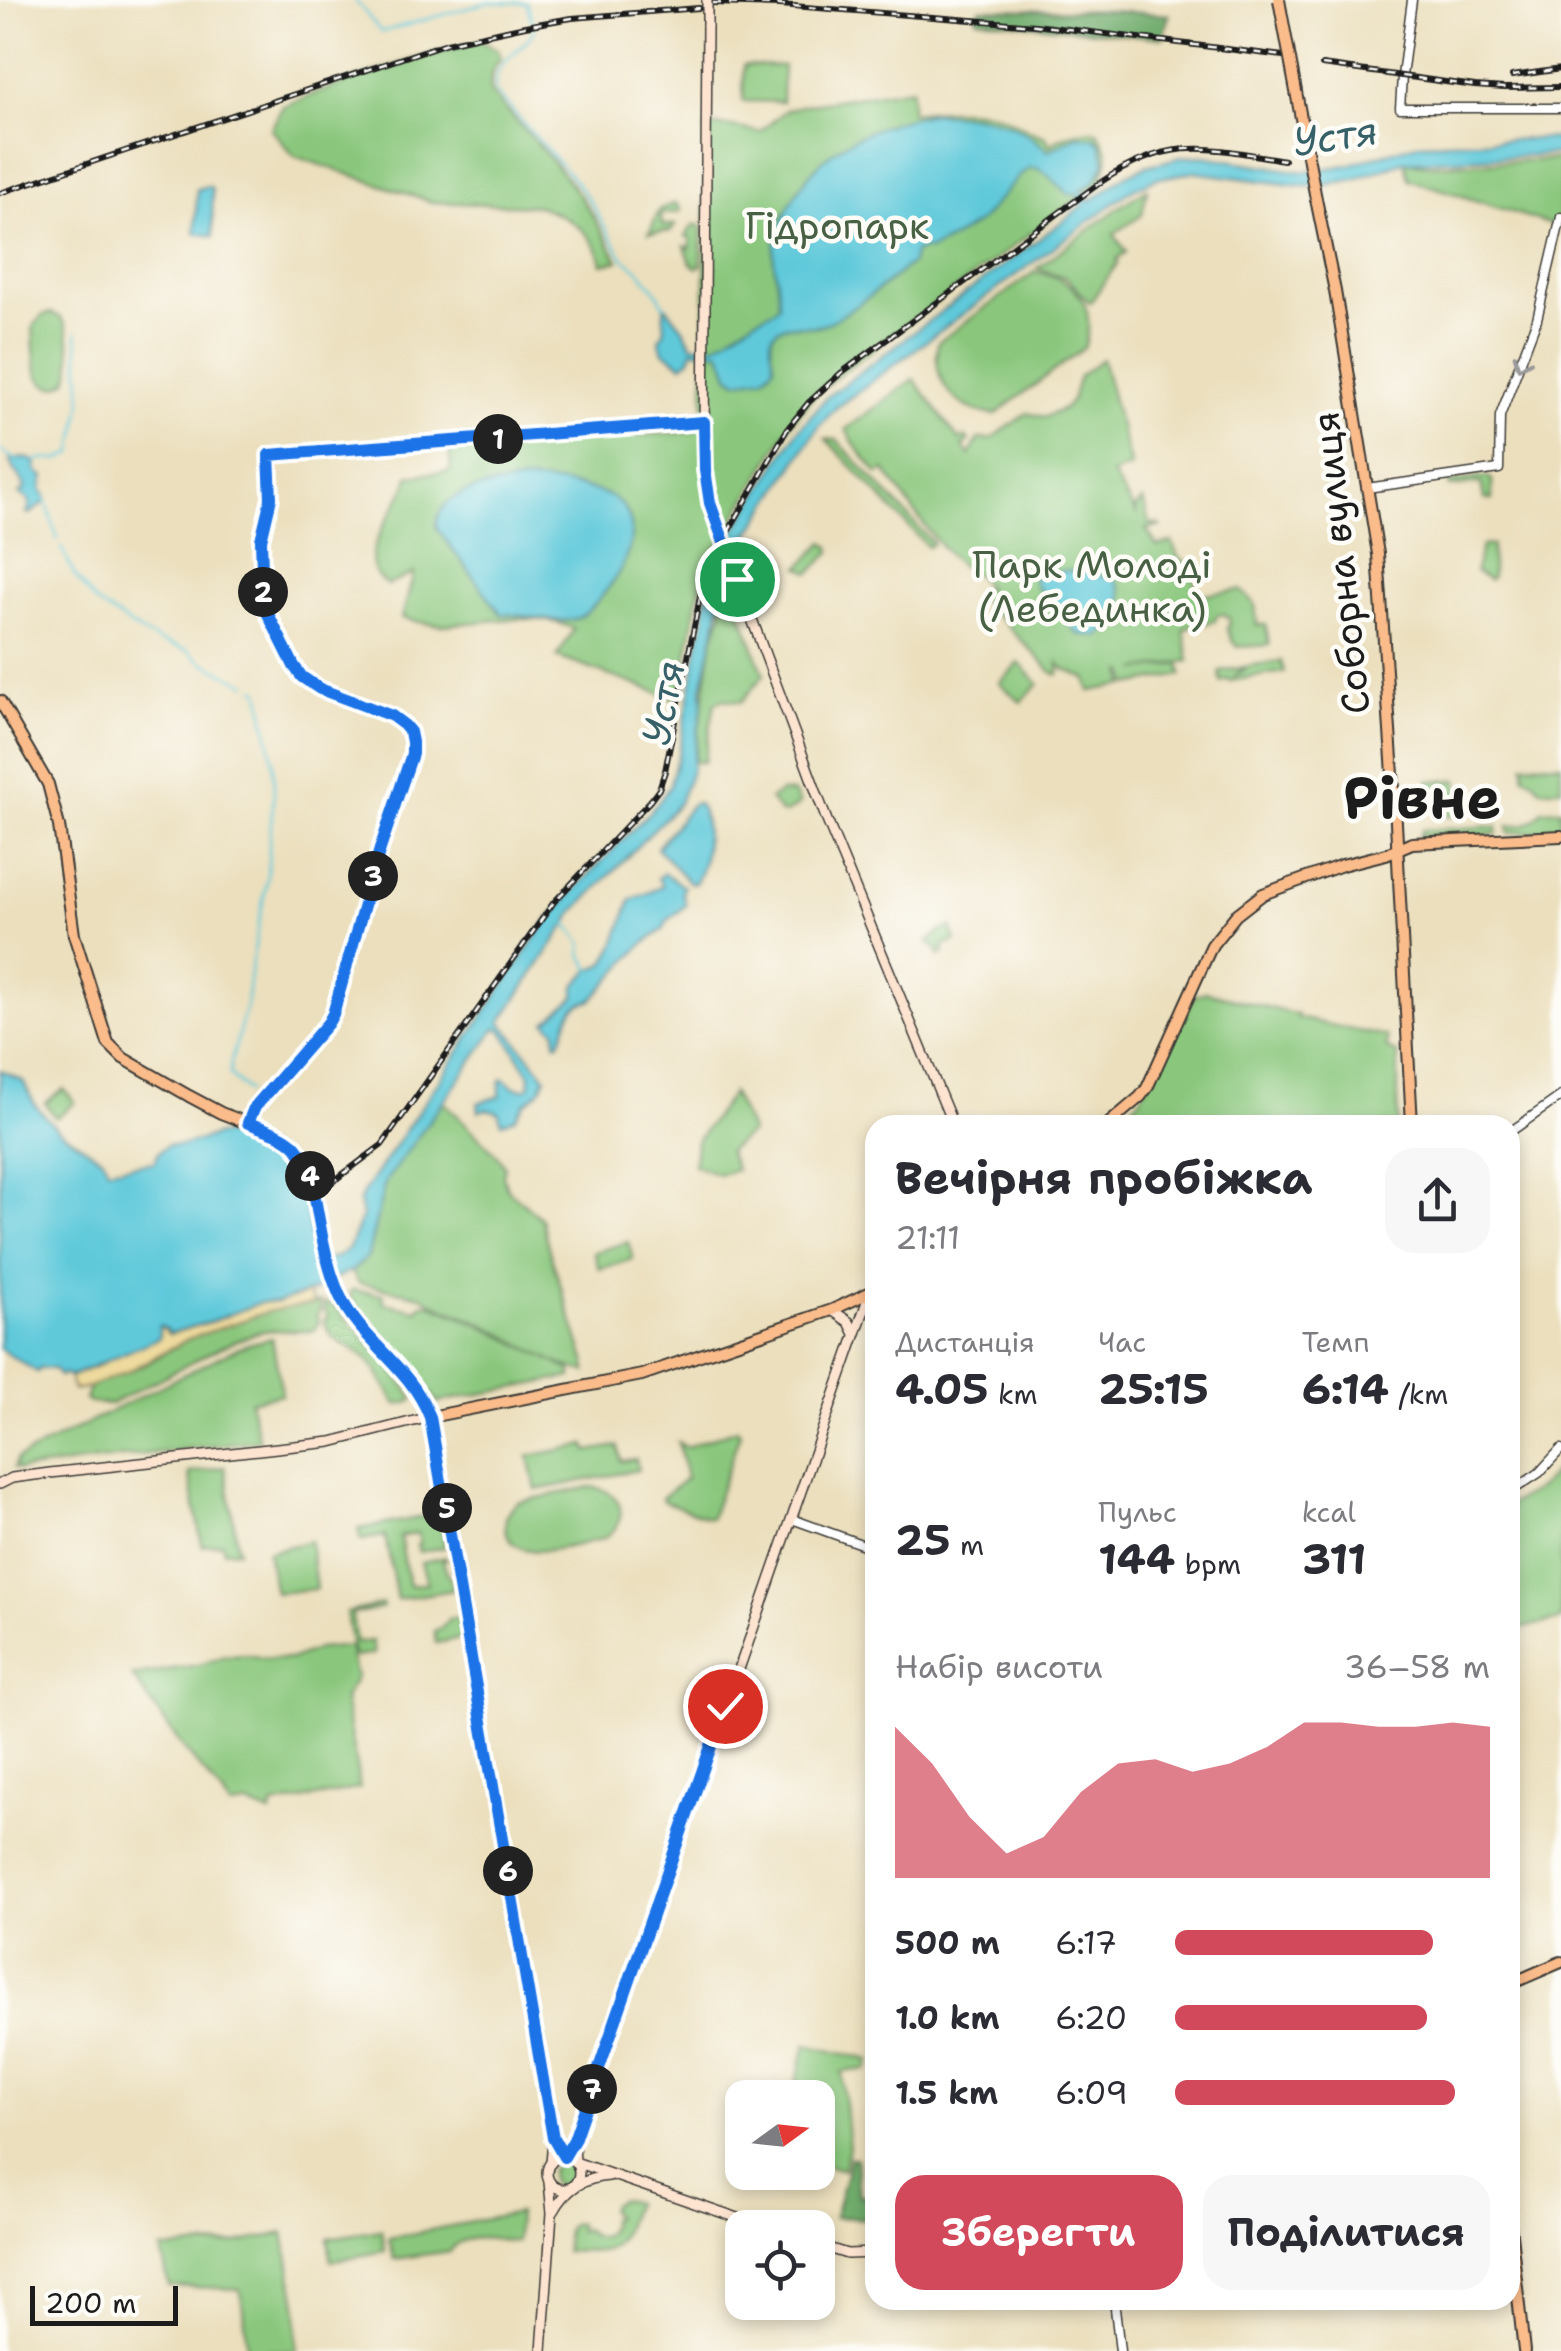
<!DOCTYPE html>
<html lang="uk">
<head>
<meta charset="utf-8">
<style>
	:root { --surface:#fff; --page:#f7f7f7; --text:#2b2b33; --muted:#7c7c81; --accent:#d1495b }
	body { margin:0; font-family:"Shantell Sans",sans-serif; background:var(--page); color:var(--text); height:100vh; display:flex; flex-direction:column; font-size:38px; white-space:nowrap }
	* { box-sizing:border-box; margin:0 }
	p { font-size:32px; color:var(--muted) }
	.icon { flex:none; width:55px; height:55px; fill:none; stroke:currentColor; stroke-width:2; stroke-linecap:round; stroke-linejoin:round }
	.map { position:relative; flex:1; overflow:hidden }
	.details { position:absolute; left:865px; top:1115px; width:655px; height:1195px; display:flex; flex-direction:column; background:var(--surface); border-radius:30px; box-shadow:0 5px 15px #0003 }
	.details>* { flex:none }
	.needle { width:65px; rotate:75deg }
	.tools { position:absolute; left:725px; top:2080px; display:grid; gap:20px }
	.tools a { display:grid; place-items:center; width:110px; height:110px; border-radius:20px; background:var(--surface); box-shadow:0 5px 15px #0003; font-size:50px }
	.scale { position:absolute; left:30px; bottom:25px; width:148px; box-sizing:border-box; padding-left:10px; border:5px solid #1c1c1c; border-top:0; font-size:28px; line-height:35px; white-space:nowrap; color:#1c1c1c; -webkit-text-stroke:8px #fdfcf7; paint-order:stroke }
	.pin { position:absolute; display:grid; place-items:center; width:85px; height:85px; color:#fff; margin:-42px; border:5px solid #fff; border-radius:50%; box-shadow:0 2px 10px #0007 }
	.km { position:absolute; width:50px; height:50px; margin:-25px; border-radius:50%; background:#222; color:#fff; font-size:28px; line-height:50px; text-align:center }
	.round { display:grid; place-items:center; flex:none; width:105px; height:105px; border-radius:30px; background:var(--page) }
	.headline { display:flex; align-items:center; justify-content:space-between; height:170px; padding:0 30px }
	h1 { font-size:45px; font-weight:700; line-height:75px }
	.stats { display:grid; grid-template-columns:repeat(3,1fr); gap:15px; height:170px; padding:10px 30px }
	.stats div { display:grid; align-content:center }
	.stats b { font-size:42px; font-weight:700 }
	.stats small { font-size:28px; font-weight:400 }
	.stats p { font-size:28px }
	.chart { height:280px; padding:20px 30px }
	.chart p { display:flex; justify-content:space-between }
	.chart svg { width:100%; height:180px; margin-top:10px; fill:var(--accent); opacity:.7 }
	.action { display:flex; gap:20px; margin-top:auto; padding:20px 30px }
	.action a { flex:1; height:115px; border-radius:30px; background:var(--accent); color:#fff; font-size:40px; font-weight:700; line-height:115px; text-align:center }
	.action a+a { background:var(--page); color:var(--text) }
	ul { padding:0 30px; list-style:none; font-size:32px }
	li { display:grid; grid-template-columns:160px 120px 1fr; align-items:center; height:75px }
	li i { height:25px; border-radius:12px; background:var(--accent) }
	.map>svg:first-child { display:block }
	.green { fill:#8ac77d; stroke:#53724c; stroke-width:2.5 }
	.forest { fill:#6fac6c; stroke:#466444; stroke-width:2.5 }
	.sand { fill:#eeda9e; stroke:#857b5d; stroke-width:2.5 }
	.water { fill:#5fc9da; stroke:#3e727b; stroke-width:2.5 }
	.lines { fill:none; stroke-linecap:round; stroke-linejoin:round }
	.stream { stroke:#5fc9da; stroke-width:2.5 }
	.tertiary-casing { stroke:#3b3934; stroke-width:11 }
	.secondary-casing { stroke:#3b3934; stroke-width:12 }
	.primary-casing { stroke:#3b3934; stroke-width:14 }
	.tertiary { stroke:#fff; stroke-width:8 }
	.secondary { stroke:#fde4d1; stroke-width:9 }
	.primary { stroke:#fabc8b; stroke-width:10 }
	.rail-casing { stroke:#1c1c1c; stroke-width:6 }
	.rail { stroke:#fdfcf7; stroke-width:2.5; stroke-dasharray:8; stroke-linecap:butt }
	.secondary-bridge-casing { stroke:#3b3934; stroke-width:12; stroke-linecap:butt }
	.primary-bridge-casing { stroke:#3b3934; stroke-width:14; stroke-linecap:butt }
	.secondary-bridge { stroke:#fde4d1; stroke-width:9 }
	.primary-bridge { stroke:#fabc8b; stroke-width:10 }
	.oneway { stroke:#999 }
	.route-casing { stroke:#fff; stroke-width:20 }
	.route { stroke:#1a73e8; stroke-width:12 }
	.labels { text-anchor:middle; stroke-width:9; stroke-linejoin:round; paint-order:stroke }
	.park-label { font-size:38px; fill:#486043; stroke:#fdfcf7 }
	.street-label { font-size:38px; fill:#1c1c1c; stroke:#fdfcf7 }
	.water-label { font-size:40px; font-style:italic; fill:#376168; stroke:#fdfcf7 }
	.town-label { font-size:58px; font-weight:bold; fill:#1c1c1c; stroke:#fdfcf7 }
</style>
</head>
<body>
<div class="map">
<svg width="1561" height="2351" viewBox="0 0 1561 2351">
	<rect width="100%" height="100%" fill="#fdfcf7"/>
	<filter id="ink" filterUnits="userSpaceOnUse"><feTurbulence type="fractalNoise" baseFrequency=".01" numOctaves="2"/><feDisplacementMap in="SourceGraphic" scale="20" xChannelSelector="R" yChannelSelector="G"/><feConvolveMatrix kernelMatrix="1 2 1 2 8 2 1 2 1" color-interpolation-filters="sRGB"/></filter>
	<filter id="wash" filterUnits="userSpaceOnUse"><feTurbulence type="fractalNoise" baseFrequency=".0048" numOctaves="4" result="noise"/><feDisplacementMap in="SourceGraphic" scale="40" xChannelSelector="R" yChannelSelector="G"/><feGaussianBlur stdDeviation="2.25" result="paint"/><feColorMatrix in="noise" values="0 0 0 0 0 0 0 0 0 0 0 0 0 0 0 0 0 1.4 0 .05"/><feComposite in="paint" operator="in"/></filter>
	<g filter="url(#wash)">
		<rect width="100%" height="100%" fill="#ebdfbd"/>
		<g class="green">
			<path d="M481,41L499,50L501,59C490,69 490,79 491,93C541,147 587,194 618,261L602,264C596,233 566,215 538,206L432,202L294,156L271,129L283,106C348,81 413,57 481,41Z"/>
			<path d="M744,65L783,66L782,102L743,101Z"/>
			<path d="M912,88L911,113C933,109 981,108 1001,116C1016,123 1029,132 1046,137L1050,145C1064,134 1079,130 1097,131C1112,154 1109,158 1101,182L841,373L817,393L788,428L712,557L705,572L698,597L679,700L557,657L574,629C539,610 480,624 441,625C428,625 414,621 402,618L414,573L388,585C345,560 403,508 409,476L451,471L449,446L692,432L704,422L706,126H726L760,132L786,110L804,105Z"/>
			<path d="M1561,159V217L1558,227L1409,179L1405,162L1434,165Z"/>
			<path d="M1147,189L1142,215L1114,234L1126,252L1117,259L1118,262L1090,303L1067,278L1037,268L1125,203Z"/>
			<path d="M676,203L681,210L679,212L661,214L662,225H675L671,231L649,233L660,209Z"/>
			<path d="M697,225L701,226V265L697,268L691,263L685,246L690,248L691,239L686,236L693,225Z"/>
			<path d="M1035,272C1076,277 1098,307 1084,348L995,415C955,410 931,383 938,342Z"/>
			<path d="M51,313C58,316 60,315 64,322C69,330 73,369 69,377C62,391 44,389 38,375C33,361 34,342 33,327L43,315Z"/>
			<path d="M1102,359L1131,467L1112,474L1137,515L1135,508L1143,500L1149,523L1162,526L1146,529L1157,546L1172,542L1178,557L1193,566L1197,595L1241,590L1255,604L1257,625H1266L1269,645L1238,647L1232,641L1227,628L1230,624L1229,618L1224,614L1217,615L1215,621L1184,629L1189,661L1137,670L1180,664L1182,675L1128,685L1126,672H1123L1125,685L1090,691L1086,678L1063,669L1059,663V674H1054L976,594L981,589L987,588L977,575C951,570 903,495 885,470L878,474L856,447L846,429L914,379L959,440L965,437L969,441L963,446L970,455L978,439H991L1027,413L1045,417L1064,409L1072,400L1079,376Z"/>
			<path d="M826,439L837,440L933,543L928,547Z"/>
			<path d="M1487,477L1492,480V500L1484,499L1481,483L1450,487L1449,482Z"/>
			<path d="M824,542L830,547L831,552L810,573L800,567Z"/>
			<path d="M1492,545V578L1489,580L1475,572V570L1482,546Z"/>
			<path d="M725,569L764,675L741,702L724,699L715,703L704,762H694L712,643L723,610L721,595Z"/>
			<path d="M1281,661L1284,672L1229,681L1228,679L1221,682L1220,671L1245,667L1234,677L1249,666Z"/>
			<path d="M1019,663L1039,684L1021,702L999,683Z"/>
			<path d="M1561,763V789H1541L1533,780L1524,776V764Z"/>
			<path d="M1458,780L1460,816H1447L1445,794L1430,786L1429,781Z"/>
			<path d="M781,792L794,793L800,804L786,813H780L770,799Z"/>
			<path d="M1561,809V831L1509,833L1508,826C1524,825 1534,824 1542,810Z"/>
			<path d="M1497,826V834L1419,837L1422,830Z"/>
			<path d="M951,927L956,941L943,946L944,953L939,956L936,948L928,942L939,932Z"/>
			<path d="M1206,992L1298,1015V1018L1302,1019L1387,1037V1049L1398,1054V1125H1108L1139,1100L1195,995Z"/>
			<path d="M64,1089L75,1103L56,1118L45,1103Z"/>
			<path d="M732,1093L751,1132L728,1151L736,1170L718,1174L694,1165L696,1142Z"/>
			<path d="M442,1100L498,1156L505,1166L503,1176L507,1189L542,1219L548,1247L586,1363V1372C549,1364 513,1338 479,1322C460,1313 439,1309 422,1296L358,1283L352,1271L368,1255L385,1182Z"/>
			<path d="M628,1242L633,1259L599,1269L594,1252Z"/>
			<path d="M352,1290L381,1294L384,1297V1303L417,1310L422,1304H430L476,1323L572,1371V1377L437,1402L413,1367L361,1312L349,1294Z"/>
			<path d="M320,1302V1311L316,1316L319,1321L315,1329L310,1331L271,1330L259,1332L221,1347L111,1404L90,1403L85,1400L89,1387L148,1363L188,1339L270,1311Z"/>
			<path d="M324,1303L335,1306L389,1364L414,1398L411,1402L397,1405C373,1367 375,1359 332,1337C331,1331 326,1329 324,1321L328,1316L324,1311Z"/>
			<path d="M272,1338L282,1394L250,1401L259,1440L19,1470L14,1468L17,1459L231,1351L248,1344Z"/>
			<path d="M737,1429L740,1433L711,1517L709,1518L663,1501L662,1498L686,1478L678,1442L686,1447Z"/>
			<path d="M586,1445L588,1451L618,1446L621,1461L636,1459L638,1470L536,1490L529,1456Z"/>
			<path d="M1561,1465V1620L1510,1630V1504L1538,1489Z"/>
			<path d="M225,1467L238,1550L224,1551L222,1543L202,1546L189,1473Z"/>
			<path d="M591,1487C625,1490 631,1523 602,1539C577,1544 513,1567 506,1530C503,1518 509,1509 518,1502Z"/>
			<path d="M439,1514L445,1547L419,1552L417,1544L420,1543L418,1533L400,1537L409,1586L427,1583L421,1562L446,1557V1559L443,1560C445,1572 452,1576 453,1590L397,1599L385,1536L361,1540L359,1529Z"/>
			<path d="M310,1541L316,1589L275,1593L267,1552Z"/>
			<path d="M382,1604L383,1608L352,1614L356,1643L372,1641L374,1654L356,1657L353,1655L346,1613Z"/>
			<path d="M458,1617L462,1638L436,1643L434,1631L443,1627L448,1619Z"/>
			<path d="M349,1646L356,1677L344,1699L360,1788L273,1806L271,1814L249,1805L230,1807L223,1795L184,1749L132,1676L203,1664L225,1656L249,1655L267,1659H292L318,1649Z"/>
			<path d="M806,2045L870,2060L867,2069L842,2072L849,2148L843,2170L823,2164V2156L818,2140V2098L797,2097L799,2090L794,2089Z"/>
			<circle cx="563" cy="2174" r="13"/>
			<path d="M620,2199L634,2203C617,2251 617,2254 565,2251L567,2229L571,2224L578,2223L579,2231L585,2229C595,2244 612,2237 610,2219L614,2217L609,2210L611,2204Z"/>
			<path d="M518,2213L516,2242C494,2240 464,2231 449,2251L394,2259L389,2238Z"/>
			<path d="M382,2230L385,2251L331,2261L328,2238Z"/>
			<path d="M284,2233L297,2302V2351H247L244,2309L239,2289L169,2286L161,2250L237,2243Z"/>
		</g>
		<g class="forest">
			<path d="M980,9L1115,11L1169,15L1163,38L978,19L976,16Z"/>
			<path d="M850,2158H856L859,2196L875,2194V2219L834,2217Z"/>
		</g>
		<path class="sand" d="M309,1293L313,1304L270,1311L188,1339L125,1373L89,1387L74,1390L69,1377L97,1366L157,1333L158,1327L161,1326L169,1334L213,1321L259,1303L280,1302Z"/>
		<g class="water">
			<path d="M930,113C977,115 1013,116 1048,151L1077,136L1095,138L1101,144L1105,163L1094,182L1081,190L1089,202L1126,175L1146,166L1183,157L1203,156L1303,172L1348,165L1419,143L1561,138V154L1403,162L1355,179L1321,186H1301L1193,172L1155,179L1133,189L837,407L819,426L737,553L725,568L721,580L720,606L702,689L703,702L692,768L679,803L575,911L501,1022L546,1077L540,1091L525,1103L515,1118L502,1123L498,1112L487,1109L479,1111L478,1103L500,1096V1082L503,1078L512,1086L523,1089L529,1087L530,1075L502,1030L496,1028L385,1182L368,1256L352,1271L328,1281L327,1286L280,1302L259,1303L213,1321L168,1334L166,1329L159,1326V1338L69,1377L64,1374L59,1376L54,1369L41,1368L37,1372L0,1349V1070L23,1081L35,1105L58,1130L102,1158L108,1169L155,1162L158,1153L167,1145C172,1145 178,1146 183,1145C198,1142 212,1133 228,1135C269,1138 295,1162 305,1201C309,1219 310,1238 314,1256L319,1262L337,1257L349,1248L362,1216L359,1203L363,1193L545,924L577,887L658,803L669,787L679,752L699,641L705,619L706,600L715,566L730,538L798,430L828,396L1083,206L1077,193L1069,194L1042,170L1032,167L1021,174L980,221L954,238L929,250L922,249L914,253L912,263C891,279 842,321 818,326C803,329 785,318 773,334C768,343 774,356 774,366L764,377L737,381L729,375L721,352L693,350L690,359L682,365L663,351L659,339C666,331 665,329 664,320C663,314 665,310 664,304L683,328L692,345H716L755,319L774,310L779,304C779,286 772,266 774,249C776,231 785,213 794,197C824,144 872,126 930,113Z"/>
			<path d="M209,186L212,189L213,236L195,233L197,189Z"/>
			<path d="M25,458L35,461L37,472L44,476L41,489L46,498L44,503L30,514L27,513L30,505L28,499L19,494L25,489C24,479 12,471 10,460Z"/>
			<path d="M527,481C550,481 600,487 617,501C649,527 621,574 601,597C595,604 587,615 578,618C558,626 524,614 501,614L436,527C439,487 496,485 527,481Z"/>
			<path d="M1078,570L1114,578C1129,596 1120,614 1108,631L1103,632L1099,637L1078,634L1065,618L1052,598L1036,587L1034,577L1042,572Z"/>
			<path d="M697,803C711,819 707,868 695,883L689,882L657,848L692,804Z"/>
			<path d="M664,873L684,887L682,892L686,905L667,921L664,929L641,946L591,1001C565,1005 570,1023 559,1043L556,1042V1031L546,1022L575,997V986L590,970L604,964L614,947L631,900C640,895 655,892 662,885L658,878Z"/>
		</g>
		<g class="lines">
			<g class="stream">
				<path d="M355,0L381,32L489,2L527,3L534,30C521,56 494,55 495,91L575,181L593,206L623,258L639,270L656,291L665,306"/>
				<path d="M0,450L16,460"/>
				<path d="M35,461L42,459L58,460L73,453L82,402L77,333"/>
				<path d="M45,498L58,540"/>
				<path d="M61,547L75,576L96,603L143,633L159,641L187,650L204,663L247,684"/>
				<path d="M566,922L583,944L581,953L591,970"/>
				<path d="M248,1092L230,1075L231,1062L246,1007L250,973L267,879L269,847L274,789L273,762L260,691L255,688"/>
			</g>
		</g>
	</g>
	<g filter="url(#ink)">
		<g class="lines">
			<defs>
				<g id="tertiary">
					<path d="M1412,0L1402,76L1400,108H1561"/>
					<path d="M1367,488L1499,469L1500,416L1537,319L1561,217"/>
					<path d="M248,1123L254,1108L328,1023L333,1014L380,849L412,754V742L410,732L404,725L392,716L320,689L302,677L294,665L264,605L263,597L261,540L271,497L269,455L704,422"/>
					<path d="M1510,1132L1561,1096"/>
					<path d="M1510,1492L1539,1473L1561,1449"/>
					<path d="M792,1519L875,1549"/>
					<path d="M1114,2300L1120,2351"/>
				</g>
				<g id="secondary">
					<path d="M707,25L704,446L708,494L714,518"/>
					<path d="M737,579L826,818L953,1125"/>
					<path d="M832,1310L849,1322L854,1332"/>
					<path d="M0,1484L12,1478L50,1473L331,1442L430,1417L553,2138L551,2163"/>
					<path d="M554,2140L564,2157L575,2140L870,1293"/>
					<path d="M574,2142L575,2162L767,2228"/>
					<circle cx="563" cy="2173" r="16"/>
					<path d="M554,2211C566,2189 583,2178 609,2176"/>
					<path d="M818,2245L847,2254L875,2253"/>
					<path d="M542,2351L552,2213L549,2182"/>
				</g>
				<g id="primary">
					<path d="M1316,199L1335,291L1378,554L1395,804L1412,1125"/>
					<path d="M0,701L48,784L59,826L74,935L108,1043L123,1058L189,1096L221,1113L281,1136L297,1148L308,1168L326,1254L341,1299L355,1319L409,1378L430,1417L642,1375L832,1310L875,1290"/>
					<path d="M1107,1125L1140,1097L1147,1088L1212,945L1236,915L1263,894L1342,865L1386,854L1412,843L1561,836"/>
					<path d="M1510,1984L1561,1962"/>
					<path d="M1510,2225L1524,2351"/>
				</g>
			</defs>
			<use href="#tertiary" class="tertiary-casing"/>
			<use href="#secondary" class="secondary-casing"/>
			<use href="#primary" class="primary-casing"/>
			<use href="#tertiary" class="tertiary"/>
			<use href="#secondary" class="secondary"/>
			<use href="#primary" class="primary"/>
			<defs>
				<g id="rail">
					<path d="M713,3L780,5L1035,25L1283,56"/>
					<path d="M1322,65L1475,86L1504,88L1561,87"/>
					<path d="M1512,76L1561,69"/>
					<path d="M0,193L447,43L525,26L572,18L699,8"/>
					<path d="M331,1183L382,1145L554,902L650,801L659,789L665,771L705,572L788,428L809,402L841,373L1101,182C1170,136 1207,147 1284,160"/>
				</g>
			</defs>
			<use href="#rail" class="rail-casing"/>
			<use href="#rail" class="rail"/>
			<defs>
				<g id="secondary-bridge">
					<path d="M707,25V0"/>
					<path d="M714,518L737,579"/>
				</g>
				<path id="primary-bridge" d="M1279,0L1316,199"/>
			</defs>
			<use href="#secondary-bridge" class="secondary-bridge-casing"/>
			<use href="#primary-bridge" class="primary-bridge-casing"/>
			<use href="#secondary-bridge" class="secondary-bridge"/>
			<use href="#primary-bridge" class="primary-bridge"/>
		</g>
		<defs><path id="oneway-chevron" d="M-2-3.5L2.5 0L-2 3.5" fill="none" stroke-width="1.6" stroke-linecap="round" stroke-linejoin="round" transform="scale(2.5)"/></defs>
		<use class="oneway" href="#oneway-chevron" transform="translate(1521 363) rotate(111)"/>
	</g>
	<g class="lines" filter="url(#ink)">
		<defs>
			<path id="route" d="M725,1706L574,2140L564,2157L553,2138L430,1417C409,1364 360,1341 339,1294C329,1271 323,1244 319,1220C314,1195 312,1167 296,1147C284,1134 264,1129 248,1123L254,1108L328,1023L333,1014L380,849L412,754V742L410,732L404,725L392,716L320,689L302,677L294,666L264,606L263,597L261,540L271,498L269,455L704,422L705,470L710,503L737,579"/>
		</defs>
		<use href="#route" class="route-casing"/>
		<use href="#route" class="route"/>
	</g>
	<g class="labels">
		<g class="park-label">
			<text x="837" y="239">Гідропарк</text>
			<text x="1092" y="578">Парк Молоді<tspan x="1092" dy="44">(Лебединка)</tspan></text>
		</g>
		<g class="street-label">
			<text transform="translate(1341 563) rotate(-96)" y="13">Соборна вулиця</text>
		</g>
		<g class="water-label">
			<text transform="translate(1335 136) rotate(-9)" y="14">Устя</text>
			<text transform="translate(663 703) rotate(-79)" y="14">Устя</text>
		</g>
		<g class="town-label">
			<text x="1422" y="818">Рівне</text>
		</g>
	</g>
</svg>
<div class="tools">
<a><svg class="needle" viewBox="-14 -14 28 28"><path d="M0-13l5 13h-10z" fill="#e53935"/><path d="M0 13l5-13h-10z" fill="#7c7c81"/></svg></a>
<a><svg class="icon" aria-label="locate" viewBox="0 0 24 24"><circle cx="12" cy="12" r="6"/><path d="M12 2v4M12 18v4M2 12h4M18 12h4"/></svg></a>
</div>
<div class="scale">200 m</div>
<div class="pin" style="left:737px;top:579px;background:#1e9e55"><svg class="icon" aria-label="arrive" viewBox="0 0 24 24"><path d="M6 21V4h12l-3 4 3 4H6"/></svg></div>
<div class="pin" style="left:725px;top:1706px;background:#d93025"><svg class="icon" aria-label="check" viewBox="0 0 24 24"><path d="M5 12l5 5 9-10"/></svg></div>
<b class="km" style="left:498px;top:439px">1</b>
<b class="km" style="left:263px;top:592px">2</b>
<b class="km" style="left:373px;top:876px">3</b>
<b class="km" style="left:310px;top:1176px">4</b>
<b class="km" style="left:447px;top:1508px">5</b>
<b class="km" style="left:508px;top:1871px">6</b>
<b class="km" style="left:592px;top:2089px">7</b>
<section class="details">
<div class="headline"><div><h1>Вечірня пробіжка</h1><p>21:11</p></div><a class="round"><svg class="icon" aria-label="share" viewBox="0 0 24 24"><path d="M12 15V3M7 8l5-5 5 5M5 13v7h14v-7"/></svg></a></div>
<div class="stats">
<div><p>Дистанція</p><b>4.05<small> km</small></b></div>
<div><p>Час</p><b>25:15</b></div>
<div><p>Темп</p><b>6:14<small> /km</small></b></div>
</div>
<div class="stats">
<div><b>25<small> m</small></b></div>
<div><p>Пульс</p><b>144<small> bpm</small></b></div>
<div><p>kcal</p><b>311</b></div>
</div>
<div class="chart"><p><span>Набір висоти</span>36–58 m</p>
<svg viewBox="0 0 160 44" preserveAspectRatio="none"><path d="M0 44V7L10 16L20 29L30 38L40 34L50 23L60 16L70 15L80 18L90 16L100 12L110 6L120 6L130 7L140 7L150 6L160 7V44z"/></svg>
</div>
<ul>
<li><b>500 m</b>6:17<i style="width:82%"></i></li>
<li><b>1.0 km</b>6:20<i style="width:80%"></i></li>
<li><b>1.5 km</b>6:09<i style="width:89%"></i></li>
</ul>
<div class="action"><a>Зберегти</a><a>Поділитися</a></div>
</section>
</div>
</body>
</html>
